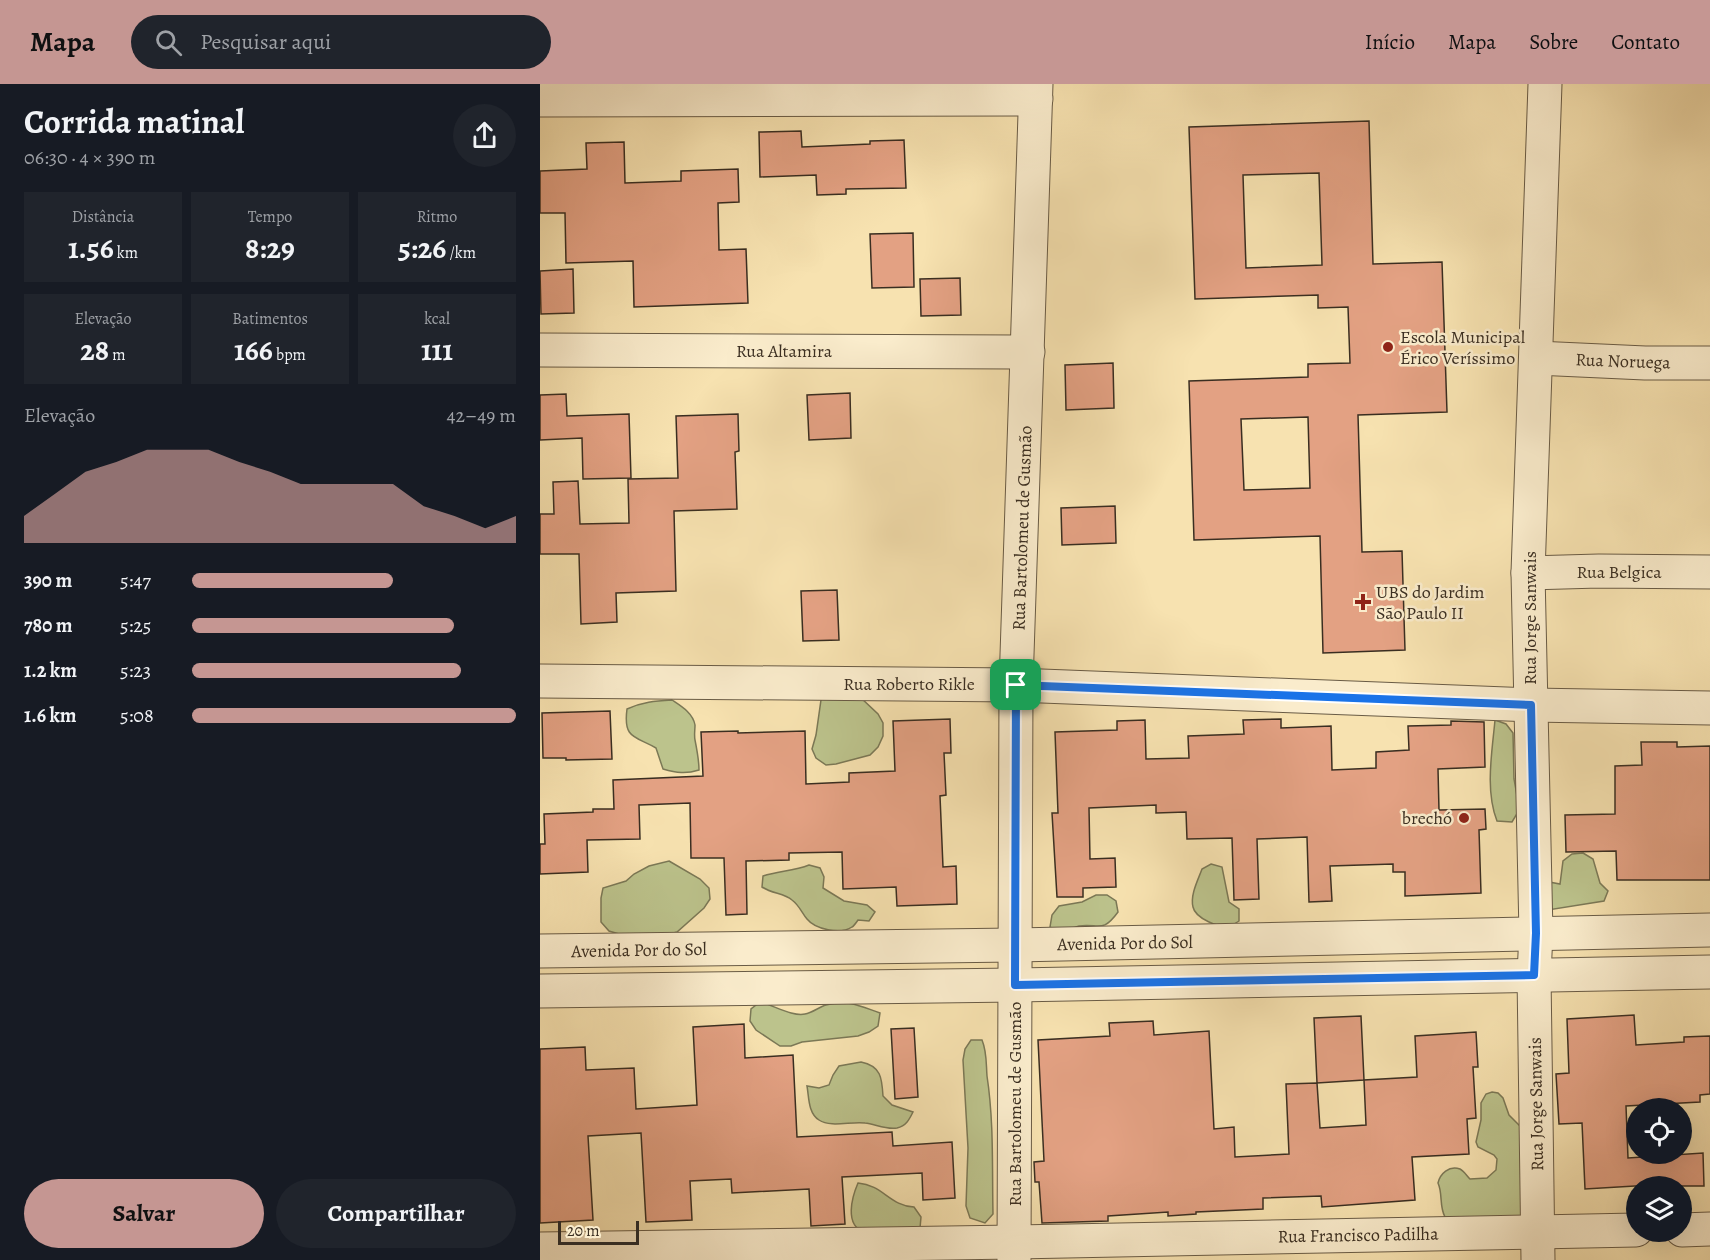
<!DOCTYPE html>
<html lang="pt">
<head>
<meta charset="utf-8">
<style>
	:root { --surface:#171b24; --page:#20242c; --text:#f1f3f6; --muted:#9ea1a6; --accent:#c59692 }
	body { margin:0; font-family:Alegreya,serif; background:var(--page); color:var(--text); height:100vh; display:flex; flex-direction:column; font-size:22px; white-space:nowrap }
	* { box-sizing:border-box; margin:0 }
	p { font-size:20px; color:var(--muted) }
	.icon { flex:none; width:33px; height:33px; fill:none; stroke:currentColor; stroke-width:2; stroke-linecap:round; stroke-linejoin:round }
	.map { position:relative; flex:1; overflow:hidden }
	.side { display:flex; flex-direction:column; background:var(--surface); width:540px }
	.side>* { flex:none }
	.controls { position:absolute; left:1086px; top:1014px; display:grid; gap:12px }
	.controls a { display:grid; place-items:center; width:66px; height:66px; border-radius:50%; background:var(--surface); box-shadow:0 6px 24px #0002; font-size:30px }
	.scale { position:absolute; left:18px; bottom:15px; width:81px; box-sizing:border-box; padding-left:6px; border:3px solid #3a2e21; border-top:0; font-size:16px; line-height:21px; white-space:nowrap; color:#3a2e21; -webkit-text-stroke:4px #faeccc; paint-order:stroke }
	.pin { position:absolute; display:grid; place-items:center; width:51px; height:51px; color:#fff; margin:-26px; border-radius:12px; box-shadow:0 3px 9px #0006 }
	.round { display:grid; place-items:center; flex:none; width:63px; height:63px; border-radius:32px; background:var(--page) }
	.overview { display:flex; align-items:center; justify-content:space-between; height:102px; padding:0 24px }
	h1 { font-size:33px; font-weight:700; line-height:45px }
	.metrics { display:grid; grid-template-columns:repeat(3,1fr); gap:9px; height:102px; padding:6px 24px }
	.metrics div { display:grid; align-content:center; border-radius:0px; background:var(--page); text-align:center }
	.metrics b { font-size:30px; font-weight:700 }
	.metrics small { font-size:16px; font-weight:400 }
	.metrics p { font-size:16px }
	.chart { height:168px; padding:12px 24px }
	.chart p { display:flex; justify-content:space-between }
	.chart svg { width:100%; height:108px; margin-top:6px; fill:var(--accent); opacity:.7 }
	.cta { display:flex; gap:12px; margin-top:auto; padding:12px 24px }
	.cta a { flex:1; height:69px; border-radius:36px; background:var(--accent); color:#111; font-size:24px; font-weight:700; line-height:69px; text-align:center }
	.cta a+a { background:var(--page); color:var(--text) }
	ul { padding:0 24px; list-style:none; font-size:20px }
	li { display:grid; grid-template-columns:96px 72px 1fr; align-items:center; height:45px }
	li i { height:15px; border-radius:8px; background:var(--accent) }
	header { display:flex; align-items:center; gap:36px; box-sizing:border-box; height:84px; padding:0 30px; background:var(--accent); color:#111 }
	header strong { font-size:28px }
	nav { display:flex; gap:33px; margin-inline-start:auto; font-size:21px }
	.search { width:420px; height:54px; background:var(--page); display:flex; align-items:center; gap:15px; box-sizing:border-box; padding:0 21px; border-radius:33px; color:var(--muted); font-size:22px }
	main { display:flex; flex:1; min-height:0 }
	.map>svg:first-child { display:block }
	.green { fill:#bcc38c; stroke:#7b7856; stroke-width:1.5 }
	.building { fill:#e3a183; stroke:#3a2e21; stroke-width:1.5; fill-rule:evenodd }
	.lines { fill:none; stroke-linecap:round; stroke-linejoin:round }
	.minor-casing { stroke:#695b45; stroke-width:35 }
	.minor { stroke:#faeccc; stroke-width:33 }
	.route-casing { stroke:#fff; stroke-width:12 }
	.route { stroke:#1a73e8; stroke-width:8 }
	.poi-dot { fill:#8f2418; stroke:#faeccc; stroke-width:2 }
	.labels { text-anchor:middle; stroke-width:5; stroke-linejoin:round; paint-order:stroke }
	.poi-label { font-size:18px; fill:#3a2e21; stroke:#faeccc; text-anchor:start }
	.street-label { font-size:18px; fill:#3a2e21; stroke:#faeccc }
</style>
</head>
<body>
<header>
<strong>Mapa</strong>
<div class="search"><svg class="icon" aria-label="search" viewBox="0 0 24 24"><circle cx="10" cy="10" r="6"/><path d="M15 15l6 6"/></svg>Pesquisar aqui</div>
<nav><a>Início</a><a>Mapa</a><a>Sobre</a><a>Contato</a></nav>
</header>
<main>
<section class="side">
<div class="overview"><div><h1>Corrida matinal</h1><p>06:30 · 4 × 390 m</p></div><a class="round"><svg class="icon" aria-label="share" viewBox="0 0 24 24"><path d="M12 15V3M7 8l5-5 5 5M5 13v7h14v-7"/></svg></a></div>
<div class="metrics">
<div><p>Distância</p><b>1.56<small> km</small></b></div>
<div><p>Tempo</p><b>8:29</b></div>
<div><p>Ritmo</p><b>5:26<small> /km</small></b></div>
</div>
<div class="metrics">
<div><p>Elevação</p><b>28<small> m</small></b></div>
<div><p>Batimentos</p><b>166<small> bpm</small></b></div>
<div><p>kcal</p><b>111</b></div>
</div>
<div class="chart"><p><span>Elevação</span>42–49 m</p>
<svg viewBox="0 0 160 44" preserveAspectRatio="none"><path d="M0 44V33L10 24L20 15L30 11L40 6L50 6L60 6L70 11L80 15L90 20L100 20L110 20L120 20L130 29L140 33L150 38L160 33V44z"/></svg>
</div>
<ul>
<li><b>390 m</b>5:47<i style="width:62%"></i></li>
<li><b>780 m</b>5:25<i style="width:81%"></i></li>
<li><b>1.2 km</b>5:23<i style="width:83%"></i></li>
<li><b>1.6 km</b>5:08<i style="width:100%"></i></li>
</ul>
<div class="cta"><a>Salvar</a><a>Compartilhar</a></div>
</section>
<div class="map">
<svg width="1170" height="1176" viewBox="0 0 1170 1176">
	<rect width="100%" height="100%" fill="#f7e2b0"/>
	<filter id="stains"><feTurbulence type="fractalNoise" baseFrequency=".00333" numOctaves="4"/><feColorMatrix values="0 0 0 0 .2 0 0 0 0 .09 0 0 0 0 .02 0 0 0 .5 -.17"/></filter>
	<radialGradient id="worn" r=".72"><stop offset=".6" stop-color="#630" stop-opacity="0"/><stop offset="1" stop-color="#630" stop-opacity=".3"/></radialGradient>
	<g class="green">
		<path d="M289,609L321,614L338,630L343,639V652L338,663L330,671L296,680L286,681L276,674L272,665L276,651L281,616Z"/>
		<path d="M132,616C141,622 153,629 155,641C155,646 154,651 155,656C157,666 159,676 159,686C146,690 137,689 123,685L116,664C95,652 83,655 87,625C102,618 115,617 132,616Z"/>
		<path d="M955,636L966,640L973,649L974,695L978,717V728L972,738L957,737C945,706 952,669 955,636Z"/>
		<path d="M1043,769L1053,775L1060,799L1068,807L1064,817L1008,826L1004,797L1020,800L1023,777L1032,770Z"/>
		<path d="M129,777L160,795L169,804L170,815L164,824L137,848L126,851L79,850L69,847L61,838V814L63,804L86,797L94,790L109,782Z"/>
		<path d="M671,780L682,783L689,818L699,825V837C696,839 693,841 690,842C680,845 655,834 653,823C650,811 658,796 662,785Z"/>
		<path d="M269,781L280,784L284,793L283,804L304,817L327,821L335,828L329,837L318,836C316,839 314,842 312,843C300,851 275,845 267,835C262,829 259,821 252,816C244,809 233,810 222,803L223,792C239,787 254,787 269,781Z"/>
		<path d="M556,811H567L576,817L578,828C562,850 559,839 539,842C532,844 526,847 520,849L510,843L512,831L519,822L542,818Z"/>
		<path d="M220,918C233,921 253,933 265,930C272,929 279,923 286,921C308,915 320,922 340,929L338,942L329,948L318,952L262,958L251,962H240L216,946L210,937L211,925Z"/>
		<path d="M431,956H442C447,968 446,979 447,992C454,1038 452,1084 453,1130L445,1139L430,1134L426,1122L428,1064L423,976L425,965Z"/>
		<path d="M321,978C341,982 342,994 343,1012L352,1021L373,1028C369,1036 366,1042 357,1044C346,1046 335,1040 325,1039C311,1037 291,1044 279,1036C268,1029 269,1013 267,1002L279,1004L289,1001L293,991L299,982Z"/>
		<path d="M952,1008L958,1009L963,1014L969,1031L982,1044L992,1134L905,1133C899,1122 903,1110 898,1099C900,1090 909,1081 920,1085C924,1087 927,1092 930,1095L947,1094L956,1086L957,1075L954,1071L938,1063L936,1058L941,1036V1019L946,1010Z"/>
		<path d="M318,1099C343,1101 350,1122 374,1123L381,1133L380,1144C369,1145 332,1151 324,1148C304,1141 312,1113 318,1099Z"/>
	</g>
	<g class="building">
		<path d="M829,37L833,180L902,178L907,328L818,331L822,468L862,467L865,566L783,569L780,452L654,456L649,297L768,293V280L810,279L808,223L778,224V211L655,215L649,43ZM779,89L782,181L706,184L703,91ZM768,333L770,404L704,406L701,335Z"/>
		<path d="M261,47L262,63L330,60V57L364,56L366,104L306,105V110L277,111L276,91L220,93L219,48Z"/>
		<path d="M84,58L85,99L141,97V87L198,85L199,118L178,119L179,166L206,165L208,219L94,223L93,177L26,179L25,129H0V87L47,85L46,59Z"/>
		<path d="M373,149L374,203L332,204L330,150Z"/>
		<path d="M33,185L34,229L1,230L0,187Z"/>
		<path d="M420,194L421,231L381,232L380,195Z"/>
		<path d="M573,279L574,324L526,326L525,281Z"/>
		<path d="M310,309L311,354L269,356L267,311Z"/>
		<path d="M26,310L27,332L89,330L91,394L43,395L42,354L0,356V311Z"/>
		<path d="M198,330L199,367L195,368L197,425L134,427L136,507L76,509L77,538L41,540L39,470H0V430H14L13,398L38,397L40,440L89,439L88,395L138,394L136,332Z"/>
		<path d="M575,422L576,459L522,461L521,424Z"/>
		<path d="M297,506L299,556L263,557L261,507Z"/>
		<path d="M70,627L72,675L26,676V674H3L2,629Z"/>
		<path d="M410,635L411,669H404L406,711L400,712L403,783L416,782L417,820L357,822L356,803L303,805L302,768L249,769V776L206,777L207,830L186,831L184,774H151L150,719L99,721L100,755L47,756L48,788L0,790V760H5L4,730L53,728V725H74L73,696L163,692L161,648L198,647V649L265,647L266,700L309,698V689L355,687L353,637Z"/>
		<path d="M741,635V644L791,642L792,686L836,684V668L869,666L868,642L911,641V637L944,638L945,683L898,685L899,726L945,725L946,745L939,746L941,809L865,812V788H853V780L790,782L792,817L769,818L767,753L717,755L719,815L694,816L692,754L647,755L646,728L616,729V721L549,724L550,775L575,774L576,803L543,804V813H517L512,729H518L515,648L577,646V637L605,636L606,675L649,674L648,652L704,650L703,636Z"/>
		<path d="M1101,658H1137V663L1170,662V796H1077L1076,767L1026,768L1025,731L1075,730V682L1102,681Z"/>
		<path d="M1094,931L1096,961L1144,958V953L1170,952V1010L1160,1011V1018L1086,1022L1088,1074L1163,1069L1164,1102H1095L1045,1105L1042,1039L1019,1040L1016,990L1029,989L1027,935Z"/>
		<path d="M821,932L824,996L777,999L774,934Z"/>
		<path d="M613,937L614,951L669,947L674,1045L694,1043L695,1073L749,1070L746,1000L777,999L780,1044L826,1041L824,996L877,993L875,952L936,948L938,983H933L936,1034L927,1035L929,1070L872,1073L875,1116L782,1123L781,1112L723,1114V1125L656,1128V1130L628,1132V1128L568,1132V1137L502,1139L499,1098H495L494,1078L504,1077L498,956L570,952L569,939Z"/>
		<path d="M204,940L205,974L253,971L257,1053L352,1048L353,1062L412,1058L415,1114L383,1116L382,1089L302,1093L305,1140L271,1142L269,1105L192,1109L191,1095L150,1097L152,1136L106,1138L101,1049L48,1052L53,1136L0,1139V965L45,963L46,986L94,984L96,1025L157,1021L153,943Z"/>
		<path d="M374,944L378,1013L355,1015L351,945Z"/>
	</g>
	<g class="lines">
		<defs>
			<g id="minor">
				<path d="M0,16L496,15"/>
				<path d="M0,266L488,268"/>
				<path d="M996,274L1105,279H1170"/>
				<path d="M988,489L1059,487L1170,488"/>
				<path d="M0,597L476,601L991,621L1170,624"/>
				<path d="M0,867L474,861L1170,846"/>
				<path d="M0,907L475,901L1170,888"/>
				<path d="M1142,1146L1170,1145"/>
				<path d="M0,1165L474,1158L1096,1146"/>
				<path d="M474,1176L476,601L496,0"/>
				<path d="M998,1176L994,891L996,849L988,489L1005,0"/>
			</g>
		</defs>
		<use href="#minor" class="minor-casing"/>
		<use href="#minor" class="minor"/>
	</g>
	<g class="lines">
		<defs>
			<path id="route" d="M476,601L991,621L996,849L994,891L475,901Z"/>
		</defs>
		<use href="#route" class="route-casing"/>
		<use href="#route" class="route"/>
	</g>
	<g class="poi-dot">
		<circle cx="848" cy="263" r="6"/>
		<path d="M820 509h6v6h6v6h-6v6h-6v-6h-6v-6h6z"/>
		<circle cx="924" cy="734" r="6"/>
	</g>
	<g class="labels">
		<g class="poi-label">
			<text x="860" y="259">Escola Municipal<tspan x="860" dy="21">Érico Veríssimo</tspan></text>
			<text x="836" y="514">UBS do Jardim<tspan x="836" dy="21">São Paulo II</tspan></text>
			<text x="912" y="740" text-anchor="end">brechó</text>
		</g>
		<g class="street-label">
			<text x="244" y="273">Rua Altamira</text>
			<text transform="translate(1083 277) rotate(2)" y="6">Rua Noruega</text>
			<text transform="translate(482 444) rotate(-88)" y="6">Rua Bartolomeu de Gusmão</text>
			<text x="1079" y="494">Rua Belgica</text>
			<text transform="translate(990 534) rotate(-90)" y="6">Rua Jorge Sanwais</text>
			<text x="369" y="606">Rua Roberto Rikle</text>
			<text transform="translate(585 859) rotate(-1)" y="6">Avenida Por do Sol</text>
			<text transform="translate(99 866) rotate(-1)" y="6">Avenida Por do Sol</text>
			<text transform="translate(475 1020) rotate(-90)" y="6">Rua Bartolomeu de Gusmão</text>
			<text transform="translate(996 1020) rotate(-91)" y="6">Rua Jorge Sanwais</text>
			<text transform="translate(818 1151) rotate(-1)" y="6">Rua Francisco Padilha</text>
		</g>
	</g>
	<rect width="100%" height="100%" filter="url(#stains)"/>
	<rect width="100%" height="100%" fill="url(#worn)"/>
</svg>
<div class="controls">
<a><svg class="icon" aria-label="locate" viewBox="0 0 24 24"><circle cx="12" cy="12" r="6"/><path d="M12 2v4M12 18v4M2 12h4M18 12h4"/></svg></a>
<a><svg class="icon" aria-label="layers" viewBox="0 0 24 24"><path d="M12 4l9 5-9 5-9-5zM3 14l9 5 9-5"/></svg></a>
</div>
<div class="scale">20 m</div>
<div class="pin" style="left:476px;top:601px;background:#1e9e55"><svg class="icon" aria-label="arrive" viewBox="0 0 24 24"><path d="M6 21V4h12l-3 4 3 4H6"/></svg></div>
</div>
</main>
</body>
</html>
